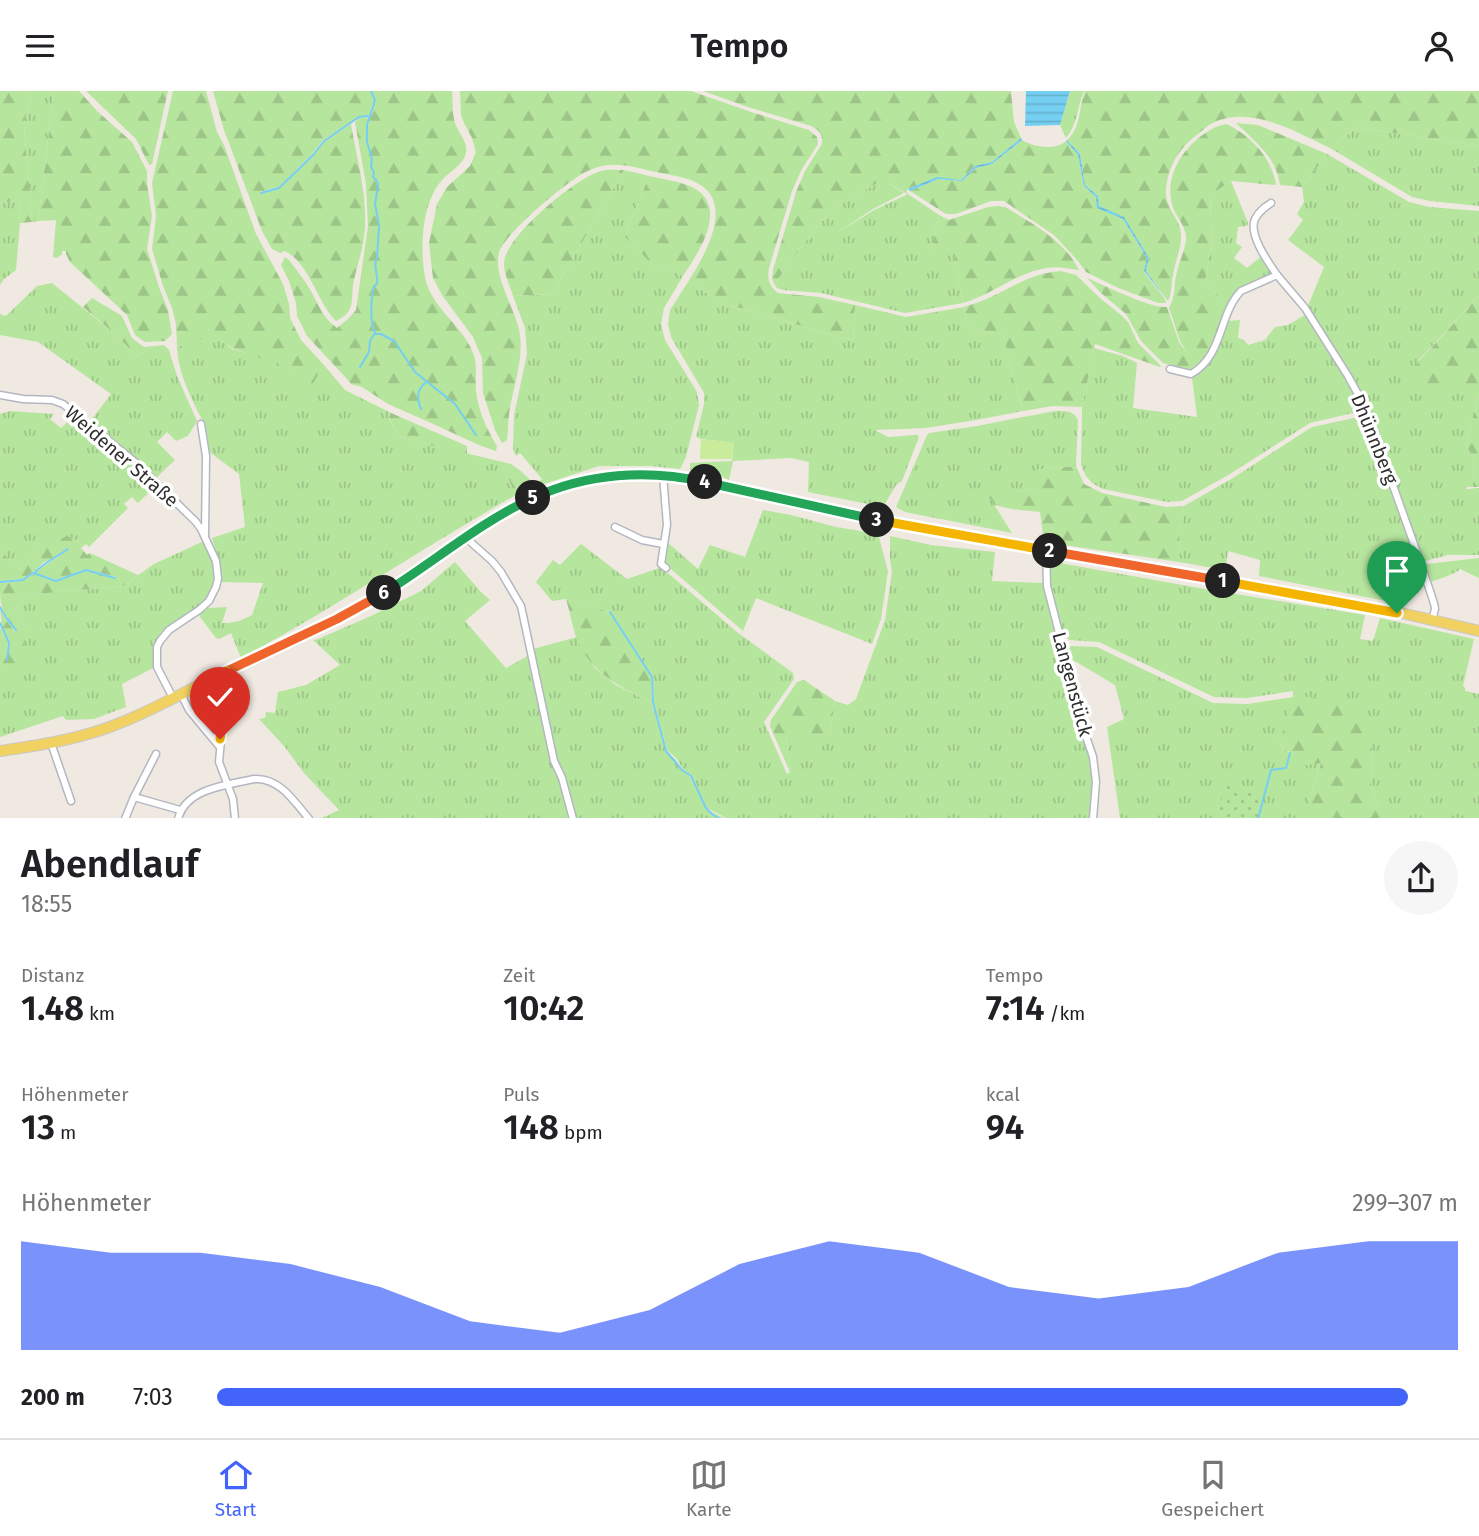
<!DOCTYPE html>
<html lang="de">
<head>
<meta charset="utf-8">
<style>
	:root { --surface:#fff; --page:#f6f6f6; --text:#202124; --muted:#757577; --line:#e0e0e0; --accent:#4264fb }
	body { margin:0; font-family:"Fira Sans",sans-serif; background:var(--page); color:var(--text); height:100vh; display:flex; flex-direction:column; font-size:26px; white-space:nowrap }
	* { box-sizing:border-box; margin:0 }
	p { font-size:23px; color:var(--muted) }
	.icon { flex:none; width:38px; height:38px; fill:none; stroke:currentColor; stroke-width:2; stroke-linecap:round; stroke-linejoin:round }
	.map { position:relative; height:727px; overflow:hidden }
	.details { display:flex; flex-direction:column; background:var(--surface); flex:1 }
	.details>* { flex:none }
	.pin { position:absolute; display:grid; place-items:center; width:60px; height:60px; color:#fff; margin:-72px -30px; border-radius:50% 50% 50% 0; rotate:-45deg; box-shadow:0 0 7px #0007 }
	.pin .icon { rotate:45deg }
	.km { position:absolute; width:35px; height:35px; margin:-18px; border-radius:50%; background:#222; color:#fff; font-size:19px; line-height:35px; text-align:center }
	.round { display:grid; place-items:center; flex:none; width:74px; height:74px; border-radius:37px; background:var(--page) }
	.summary { display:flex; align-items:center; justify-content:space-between; height:119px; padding:0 21px }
	h1 { font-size:38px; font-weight:600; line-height:52px }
	.stats { display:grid; grid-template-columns:repeat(3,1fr); gap:10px; height:119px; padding:7px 21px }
	.stats div { display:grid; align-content:center }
	.stats b { font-size:35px; font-weight:600 }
	.stats small { font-size:19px; font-weight:400 }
	.stats p { font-size:19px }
	.chart { height:196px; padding:14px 21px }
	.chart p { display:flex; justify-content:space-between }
	.chart svg { width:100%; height:126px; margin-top:7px; fill:var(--accent); opacity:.7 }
	ul { padding:0 21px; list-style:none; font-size:23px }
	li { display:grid; grid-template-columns:112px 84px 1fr; align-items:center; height:52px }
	li i { height:18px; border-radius:9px; background:var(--accent) }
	header { display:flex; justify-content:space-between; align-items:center; height:91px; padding:0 21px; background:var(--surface); font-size:32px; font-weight:600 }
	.tab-bar { display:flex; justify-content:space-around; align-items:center; height:98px; border-top:2px solid var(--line); background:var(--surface); font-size:19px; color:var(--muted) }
	.tab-bar a { display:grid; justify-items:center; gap:4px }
	.tab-bar .selected { color:var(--accent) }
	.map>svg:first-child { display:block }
	.grass { fill:url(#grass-tufts) }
	.forest { fill:url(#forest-firs) }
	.park { fill:url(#park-dots) }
	.pitch { fill:#c9ec9a }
	.water { fill:url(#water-rules) }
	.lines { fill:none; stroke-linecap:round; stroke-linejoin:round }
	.stream { stroke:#75cff0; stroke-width:2 }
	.street-casing { stroke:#b4b7c1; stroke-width:9 }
	.primary-casing { stroke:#c9c9c9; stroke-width:12 }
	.street { stroke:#fff; stroke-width:6 }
	.primary { stroke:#f2d163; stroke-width:10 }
	.split-1-casing { stroke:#fff; stroke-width:14 }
	.split-2-casing { stroke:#fff; stroke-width:14 }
	.split-3-casing { stroke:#fff; stroke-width:14 }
	.split-4-casing { stroke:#fff; stroke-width:14 }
	.split-5-casing { stroke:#fff; stroke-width:14 }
	.split-6-casing { stroke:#fff; stroke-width:14 }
	.split-7-casing { stroke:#fff; stroke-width:14 }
	.split-8-casing { stroke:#fff; stroke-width:14 }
	.split-1 { stroke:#f5b400; stroke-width:9 }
	.split-2 { stroke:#f0652b; stroke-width:9 }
	.split-3 { stroke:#f5b400; stroke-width:9 }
	.split-4 { stroke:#22a559; stroke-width:9 }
	.split-5 { stroke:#22a559; stroke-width:9 }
	.split-6 { stroke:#22a559; stroke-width:9 }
	.split-7 { stroke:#f0652b; stroke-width:9 }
	.split-8 { stroke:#f5b400; stroke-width:9 }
	.labels { text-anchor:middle; stroke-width:7; stroke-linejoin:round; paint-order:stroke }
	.street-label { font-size:19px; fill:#2e2e2e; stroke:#fff }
</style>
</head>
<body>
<header><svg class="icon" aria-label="menu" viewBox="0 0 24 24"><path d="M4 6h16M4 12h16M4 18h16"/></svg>Tempo<svg class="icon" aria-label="person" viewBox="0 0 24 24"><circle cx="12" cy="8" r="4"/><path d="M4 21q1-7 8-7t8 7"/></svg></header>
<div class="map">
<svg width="1479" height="728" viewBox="0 0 1479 728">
	<defs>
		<pattern id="grass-tufts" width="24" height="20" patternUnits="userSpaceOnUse" patternTransform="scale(1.75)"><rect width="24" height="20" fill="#b6e59e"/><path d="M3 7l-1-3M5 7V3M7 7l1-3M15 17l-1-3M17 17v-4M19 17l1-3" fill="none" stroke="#9dc588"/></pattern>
		<pattern id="forest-firs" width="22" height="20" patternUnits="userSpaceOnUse" patternTransform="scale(1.75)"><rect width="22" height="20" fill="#b6e59e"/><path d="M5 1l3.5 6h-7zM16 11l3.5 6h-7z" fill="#9dc588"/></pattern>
		<pattern id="park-dots" width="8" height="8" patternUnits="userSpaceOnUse" patternTransform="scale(1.75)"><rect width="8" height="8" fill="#b6e59e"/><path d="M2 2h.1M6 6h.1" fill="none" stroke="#9dc588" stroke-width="1.8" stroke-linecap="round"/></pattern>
		<pattern id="water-rules" width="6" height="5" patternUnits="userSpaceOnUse" patternTransform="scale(1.75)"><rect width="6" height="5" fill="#75cff0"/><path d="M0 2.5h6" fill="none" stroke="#66b2ce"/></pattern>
	</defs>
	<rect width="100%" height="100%" fill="#efe9e1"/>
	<g class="grass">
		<path d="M32,0H54L38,130L32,131L24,33Z"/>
		<path d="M1070,0H1084C1077,16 1078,33 1066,47L1060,34Z"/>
		<path d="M1357,36L1479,55V115L1430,110L1412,106L1330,57Z"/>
		<path d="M1327,63L1409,111L1429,116L1479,120V205L1419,269L1455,293H1479V305L1468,343L1467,356L1473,367L1474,396H1467L1466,398L1479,397V464H1448L1425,470L1421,468L1401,404L1367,316L1307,217L1324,176L1288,149L1303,129L1297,123L1304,111L1302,96Z"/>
		<path d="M624,79L649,85L625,146L653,174L671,179L683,185L664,217L661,233L665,249L697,301L699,314L686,366L680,378L651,375H599L541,394L538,391L542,388L520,362L516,365L513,358L514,324L527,263L525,237L513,205L552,203Z"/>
		<path d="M1231,90L1248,132L1247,135L1238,136L1236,152L1242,156L1234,167L1247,177L1263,164L1273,181L1272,183L1240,199L1228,216L1205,191L1212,150L1210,103Z"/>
		<path d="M879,91H887L904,102L873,118L837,142L874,119L908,103L939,124L931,159H953L963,212L905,222L821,202L783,199L777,197L774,193C794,169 809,141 832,120C845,108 864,100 879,91Z"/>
		<path d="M19,108L20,132L16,179L4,188L0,194V113Z"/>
		<path d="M688,191L728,214L757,221L820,241L853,249L855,214L906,226L964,216L968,234L979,240L1004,243L1007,261L1023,320L976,329L926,337L875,339L888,346L917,344L919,346L902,390L896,394L883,416L808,401L809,371L791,367L733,370L729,389L721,385L690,380V372L732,370L734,352L701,348L696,346L704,313V302L671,246L668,233L670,219Z"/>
		<path d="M52,192L115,243L137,265L154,255L164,254L169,259L177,285L197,330L188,345L176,350L167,341L157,351L175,369L156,387L138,370L89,332L111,303L38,251L0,244V222L3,225L7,224L37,195Z"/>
		<path d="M1303,225H1308L1311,230L1352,298L1362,318L1353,322L1310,332L1230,383L1182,410L1167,411L1103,398L1092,392L1086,385L1081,374L1082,316L1094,257L1123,265L1137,272L1133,317L1197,326L1192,287C1209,280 1219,247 1227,230L1240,229L1238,247L1244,249L1248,254L1265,249L1275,236L1288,234Z"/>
		<path d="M214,243L232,258L275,270L286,277L297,290L305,305L324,274L345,299L391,322L389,327L399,346L511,373L522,381L508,387L516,404C423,456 335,517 241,567L231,542L219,548L216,547L200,526L199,522L207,517L227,516L222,532C234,532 241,530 252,524L263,492L219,491L218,468L212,447L245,436L239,383L208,360C208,354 208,348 207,343C206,335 202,328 198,321C188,300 178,280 177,256Z"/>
		<path d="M10,320L54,323L50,328L61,337L74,325L133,373L156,395L138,412L132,406L124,413L128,417L89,456L86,453L39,458L20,479L0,459V323Z"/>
		<path d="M1055,320C1066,320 1073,319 1078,329L1076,375L1036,379V399L988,404L1012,442L905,421L896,416L927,344L929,342L977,335Z"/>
		<path d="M1365,326L1405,436L1424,496L1410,497L1406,514L1259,485L1260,469L1228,460L1225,479L1179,471L1180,439L1184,415L1233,387L1312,336L1354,327Z"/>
		<path d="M763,419L791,424L836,436L878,443L888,480L881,528L872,553L756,507L743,540L666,474L664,467L666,450L698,478L710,454L745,466Z"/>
		<path d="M890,445L931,454L995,461L992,490L1045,492L1091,667L1093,691L1090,727H726L707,717L692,685L683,678L676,667L667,659L654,611L653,586L610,520L609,521L566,508L552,510L536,491L553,469L560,474L581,453L627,488L659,477L669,483L737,541L793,582L794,588L764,631L787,683L790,681L786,647L791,639L830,642L835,610L848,614L856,608L885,529L892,480L890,470Z"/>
		<path d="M204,450C207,456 211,463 213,470C231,528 145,522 155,576L122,593L126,616L94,628L66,629L63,625L0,646V571L5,576L25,537L15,518L26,504L123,495L154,473Z"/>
		<path d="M1479,467V487L1460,478C1456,483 1436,489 1428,492L1424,475L1427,473Z"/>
		<path d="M455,471L480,500L490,509L465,530L506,577L531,563L553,671L571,727H322L339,719L304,682L284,655L259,628L265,627L266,621L275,622L278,601L306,594L340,574L313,549L318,548L371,525L421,500Z"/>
		<path d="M1054,471L1205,498L1365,524L1360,548L1373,550L1380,527L1474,548L1463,595L1465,597V600L1479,603V727H1380L1371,693L1372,647L1296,604L1279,653L1290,662L1286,677L1321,671L1309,710V727H1120L1107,636L1124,628L1115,594L1068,566L1067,559L1071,555L1097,556L1213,612L1247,613L1293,606V600L1247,607L1214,606L1099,551L1070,549L1063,544L1050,495V473Z"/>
		<path d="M577,546L595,577L616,594L652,612L666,660L675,668L682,679L690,686L706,718L724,727H574L556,670L533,558Z"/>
	</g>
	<g class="forest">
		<path d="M0,0H32L24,33L32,131L20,132L19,108L0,113Z"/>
		<path d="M54,0H79L97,20L132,51L147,80V92L152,125L147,158L159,196L168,219L172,243L165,250L145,251L135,244L127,224L70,171L66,163V160H62V163L57,167L53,166L56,129L38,130Z"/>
		<path d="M86,0H168L152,73L149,74L136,48Z"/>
		<path d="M173,0H206L217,41L224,54L256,143L283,193L289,213L290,227L301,249L324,274L305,306C297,291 291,279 275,270L273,272L232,257L214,244L177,256L176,233L172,217L163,195L152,158L156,125L152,92Z"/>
		<path d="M213,0H370L372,4V0H452C453,10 452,23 455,32C458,41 468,51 466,61C465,73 449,81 442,89C421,113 420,158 425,186C431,219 467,236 475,268C477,278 475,290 476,300C478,319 487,339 497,355L496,360L479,354L431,332L388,313L362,296L351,293L347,288L307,245L297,225L296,212L289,190L281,174L285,166L290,170C298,181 307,192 313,204C322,220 322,225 337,237L348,228L356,219L368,135L366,93L355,31L359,27L369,26L367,34L368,43V34L376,7L371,16L370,24L359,26L323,49L312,63L279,96L260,101L261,103L280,97L313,64L325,50L351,33C357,69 369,110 364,146C362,161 357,175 354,189C350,208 357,220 336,230C316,210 311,174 285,160L280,162L272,158L262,140L224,39Z"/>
		<path d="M460,0H691L751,21L809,39L817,46L818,53L802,78L792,100L769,177C767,188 769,195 778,202L819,206L855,214L853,249L820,241L757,221L728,214L688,191C705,164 738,109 693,90C682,85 668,84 656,81C638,77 617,70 598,76C592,78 584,81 579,85C562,95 503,144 499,162C493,184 514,217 519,238C525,267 513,295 509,323C508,331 508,341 507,349L502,352L495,339L483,302L482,267L473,246L442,204L433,187L429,152L437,113L447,96L470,75L476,61L472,47L464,32L461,24Z"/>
		<path d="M703,0H1011L1014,31L1021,47L992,71L975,75L961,89L937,87L908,98L906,101L908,103H907L887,91H879C864,100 845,108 832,120C809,141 794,169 774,193L772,187L773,179L796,101L805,80L822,53C823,43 819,39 811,35L748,16Z"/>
		<path d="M1085,0H1479V55L1357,36L1330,57C1295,41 1248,11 1209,34C1204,38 1198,43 1193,47C1176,61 1166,81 1166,103C1167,118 1176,124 1180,137C1184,153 1175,169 1173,184C1171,193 1172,202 1168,210L1146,180L1149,167L1124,127L1099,115L1098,105L1085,94L1080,63L1067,49C1082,36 1078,17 1085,0Z"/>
		<path d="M1236,32L1258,34L1327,63L1302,96L1280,94C1276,65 1255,51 1236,32Z"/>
		<path d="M1227,33C1251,45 1272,67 1276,94L1231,90L1210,104L1212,150L1205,191L1228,216C1220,243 1214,262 1190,279L1163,272L1141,250L1126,223L1102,203L1087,187C1104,194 1151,218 1167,216L1179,251L1188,263L1180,250L1169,217C1177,202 1173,195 1177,181C1179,171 1185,159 1186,149C1187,138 1179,129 1174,119C1161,87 1184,53 1212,38C1216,35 1222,34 1227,33Z"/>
		<path d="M1022,49C1033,56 1056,60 1066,50L1078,64L1084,95L1096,106L1098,117L1123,128L1147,167L1144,181L1165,208L1166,212H1158L1116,196L1086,181L1078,170L1054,144L1004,110H991L956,123H946L910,100L938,88L962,90L976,77L992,73Z"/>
		<path d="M624,79L552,203L513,205C510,195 504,183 504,173C503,147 577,86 601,80C608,78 617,79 624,79Z"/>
		<path d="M649,85C662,88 679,90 692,96C730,115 699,161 683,185L671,179L653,174L625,146Z"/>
		<path d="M999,115L1007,117C1033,133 1065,150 1079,179C1068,178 1058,175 1046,177C1016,182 992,204 963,212L953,160L931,159L939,124L949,129L988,116Z"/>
		<path d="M1061,180L1076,184L1101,208L1121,224L1128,231L1138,252L1161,275L1160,276L1095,253L1082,316L1053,315L1023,320L1007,261L1004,243L979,240L968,234L964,216C973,213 982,210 991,206C1016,194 1033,182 1061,180Z"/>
		<path d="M1479,205V293H1455L1408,297L1407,293L1419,270Z"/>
		<path d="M92,207L122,225L132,247L144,256L154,255L137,265L115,243L83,216Z"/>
		<path d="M1479,305V396H1474L1473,367L1467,356L1468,343Z"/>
		<path d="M391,322L467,355V363L399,346L389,326Z"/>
		<path d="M1076,375L1084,393L1102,402L1166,416L1184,415L1180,439L1179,471L1044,451L1040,421L1012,418L994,414L987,403L1036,399V379Z"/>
		<path d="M522,381L530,389L534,396L516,404L508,387Z"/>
		<path d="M67,445L86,453L81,457L87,464L90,462L138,484L123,495L26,504L15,518L25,537L24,566L16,576H5L0,571V536L8,552L6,570L10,552L2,536L0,518L6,529L15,540L17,539C1,520 0,516 0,492L23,490L34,483L56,491L86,480L116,487V486L86,478L56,489L35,482C46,472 58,467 69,458L68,457L55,467L44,471L34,480L23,488L0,490V459L20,479L39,458Z"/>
		<path d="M566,508L609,521L651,586L652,612C619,595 591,583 576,546C572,534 570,521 566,508Z"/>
		<path d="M804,589L835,610L830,642L819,659L791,640L786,647L790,681L770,635L771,629L797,591Z"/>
		<path d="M1296,604L1365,615L1372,647L1371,693L1380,727H1309V710L1321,672L1286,677L1291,662L1279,653L1293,606Z"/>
	</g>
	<path class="park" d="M1226,692L1263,706L1258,727H1217Z"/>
	<path class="pitch" d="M701,348L734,352L732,368H700Z"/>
	<g class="water">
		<path d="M1026,0H1070L1060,34L1025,35Z"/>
		<path d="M1021,47L1022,49L992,73L976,77L962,90L938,88L910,100L908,98L937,86L961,89L975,75L992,71Z"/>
		<path d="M1067,49L1080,63L1085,94L1098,105L1099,115L1124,126L1149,167L1146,180L1166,208L1144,180L1147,167L1123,128L1097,117L1096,106L1084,95L1078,64L1066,50Z"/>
	</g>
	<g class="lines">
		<g class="stream">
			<path d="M371,0L375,9L367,34V51L372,68L371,75L374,82L373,86L377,90L378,95L375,113L379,134L377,167C372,175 379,184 377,193L374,195C371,207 369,232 376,243H381L394,250L415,281L455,313L476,344"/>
			<path d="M261,102L279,97L313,64L324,50L359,26L368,25"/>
			<path d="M360,276L369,261L370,250L375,242"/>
			<path d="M421,318C416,307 417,299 426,291"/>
			<path d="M35,481C45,471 57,466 68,458"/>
			<path d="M0,491L23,489L33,482L56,490L86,479L115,487"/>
			<path d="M0,516L7,528L16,539"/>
			<path d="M610,521L652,586L653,611L666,660L682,679L691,685L706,717L713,724L720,728"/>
			<path d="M0,532L9,552L7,569"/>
			<path d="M1258,728L1271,679L1286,677L1290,662"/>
		</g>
		<defs>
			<g id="street">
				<path d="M1271,112C1265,116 1259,120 1255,128C1248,143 1268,171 1277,184"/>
				<path d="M1170,278L1191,283C1224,264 1218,224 1241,200L1277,184L1305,217L1348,285L1365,316L1421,473C1423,482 1435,511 1435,518C1434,522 1433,526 1432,529"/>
				<path d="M0,304L23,308L52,309L63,313L135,371L196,431L201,438L216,470L218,488L216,496L209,510L199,519L169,539L160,550L157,556V576L173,607"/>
				<path d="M201,333L206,365L205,445"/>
				<path d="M663,384L667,434L661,473L666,477"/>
				<path d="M615,436L642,449L663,453"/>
				<path d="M466,447L492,470L501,481L521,515L554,670L562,687L573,728"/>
				<path d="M1046,460L1047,495L1065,565L1075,613L1093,666L1096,691L1093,728"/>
				<path d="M220,584L225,606L219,671L233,708L235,728"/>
				<path d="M181,603L189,619L219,655"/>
				<path d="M51,652L71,710"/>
				<path d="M134,706L156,663"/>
				<path d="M125,728L134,706L180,719"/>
				<path d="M178,728C186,697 227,694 254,688C279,686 294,710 309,728"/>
			</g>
			<path id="primary" d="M0,660C34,655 68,650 101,639C146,624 186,599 229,580C280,556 333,533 381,503C441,466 498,415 566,394C646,370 713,393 791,411C840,422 888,431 937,440C1090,469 1243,494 1397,521L1479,540"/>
		</defs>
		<use href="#street" class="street-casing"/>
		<use href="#primary" class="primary-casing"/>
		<use href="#street" class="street"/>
		<use href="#primary" class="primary"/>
	</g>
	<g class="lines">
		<defs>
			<path id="split-1" d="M1223,490L1397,522"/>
			<path id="split-2" d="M1050,460L1223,490"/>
			<path id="split-3" d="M877,429L1050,460"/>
			<path id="split-4" d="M705,391L877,429"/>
			<path id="split-5" d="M533,407C587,382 647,378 705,391"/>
			<path id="split-6" d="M384,502C434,471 480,431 533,407"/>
			<path id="split-7" d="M227,580L337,528L384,502"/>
			<path id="split-8" d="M220,648L225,606L220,584L227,580"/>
		</defs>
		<use href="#split-1" class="split-1-casing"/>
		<use href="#split-2" class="split-2-casing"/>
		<use href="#split-3" class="split-3-casing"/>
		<use href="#split-4" class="split-4-casing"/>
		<use href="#split-5" class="split-5-casing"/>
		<use href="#split-6" class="split-6-casing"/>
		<use href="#split-7" class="split-7-casing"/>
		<use href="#split-8" class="split-8-casing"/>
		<use href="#split-1" class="split-1"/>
		<use href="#split-2" class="split-2"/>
		<use href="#split-3" class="split-3"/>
		<use href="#split-4" class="split-4"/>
		<use href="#split-5" class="split-5"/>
		<use href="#split-6" class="split-6"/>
		<use href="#split-7" class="split-7"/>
		<use href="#split-8" class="split-8"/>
	</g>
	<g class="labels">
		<g class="street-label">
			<text transform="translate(1375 348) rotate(68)" y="7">Dhünnberg</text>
			<text transform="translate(122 365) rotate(41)" y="7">Weidener Straße</text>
			<text transform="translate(1073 593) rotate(75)" y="7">Langenstück</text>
		</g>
	</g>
</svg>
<div class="pin" style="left:1397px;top:522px;background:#1e9e55"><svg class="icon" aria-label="arrive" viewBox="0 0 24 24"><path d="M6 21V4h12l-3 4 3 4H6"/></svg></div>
<div class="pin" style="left:220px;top:648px;background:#d93025"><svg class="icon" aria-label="check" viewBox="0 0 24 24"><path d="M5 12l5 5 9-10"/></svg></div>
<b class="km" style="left:1223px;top:490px">1</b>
<b class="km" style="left:1050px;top:460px">2</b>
<b class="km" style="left:877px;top:429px">3</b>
<b class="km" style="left:705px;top:391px">4</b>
<b class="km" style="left:533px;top:407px">5</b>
<b class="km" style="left:384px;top:502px">6</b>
</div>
<section class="details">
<div class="summary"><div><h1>Abendlauf</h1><p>18:55</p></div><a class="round"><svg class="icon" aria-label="share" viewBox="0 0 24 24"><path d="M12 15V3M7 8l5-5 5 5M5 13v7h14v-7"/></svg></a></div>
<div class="stats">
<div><p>Distanz</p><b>1.48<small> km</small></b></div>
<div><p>Zeit</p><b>10:42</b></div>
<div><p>Tempo</p><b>7:14<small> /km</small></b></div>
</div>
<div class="stats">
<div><p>Höhenmeter</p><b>13<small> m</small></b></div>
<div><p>Puls</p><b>148<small> bpm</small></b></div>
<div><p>kcal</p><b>94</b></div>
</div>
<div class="chart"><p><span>Höhenmeter</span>299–307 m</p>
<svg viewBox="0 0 160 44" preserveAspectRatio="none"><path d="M0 44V6L10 10L20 10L30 14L40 22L50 34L60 38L70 30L80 14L90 6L100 10L110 22L120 26L130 22L140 10L150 6L160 6V44z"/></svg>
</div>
<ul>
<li><b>200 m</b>7:03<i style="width:96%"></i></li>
</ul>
</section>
<nav class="tab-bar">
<a class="selected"><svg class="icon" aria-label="home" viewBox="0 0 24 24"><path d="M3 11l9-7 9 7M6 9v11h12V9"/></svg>Start</a>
<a><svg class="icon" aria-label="map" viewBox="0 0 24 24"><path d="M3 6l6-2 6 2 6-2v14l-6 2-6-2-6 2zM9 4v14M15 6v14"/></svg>Karte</a>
<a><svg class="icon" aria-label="saved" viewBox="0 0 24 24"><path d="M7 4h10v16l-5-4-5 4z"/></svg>Gespeichert</a>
</nav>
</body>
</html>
